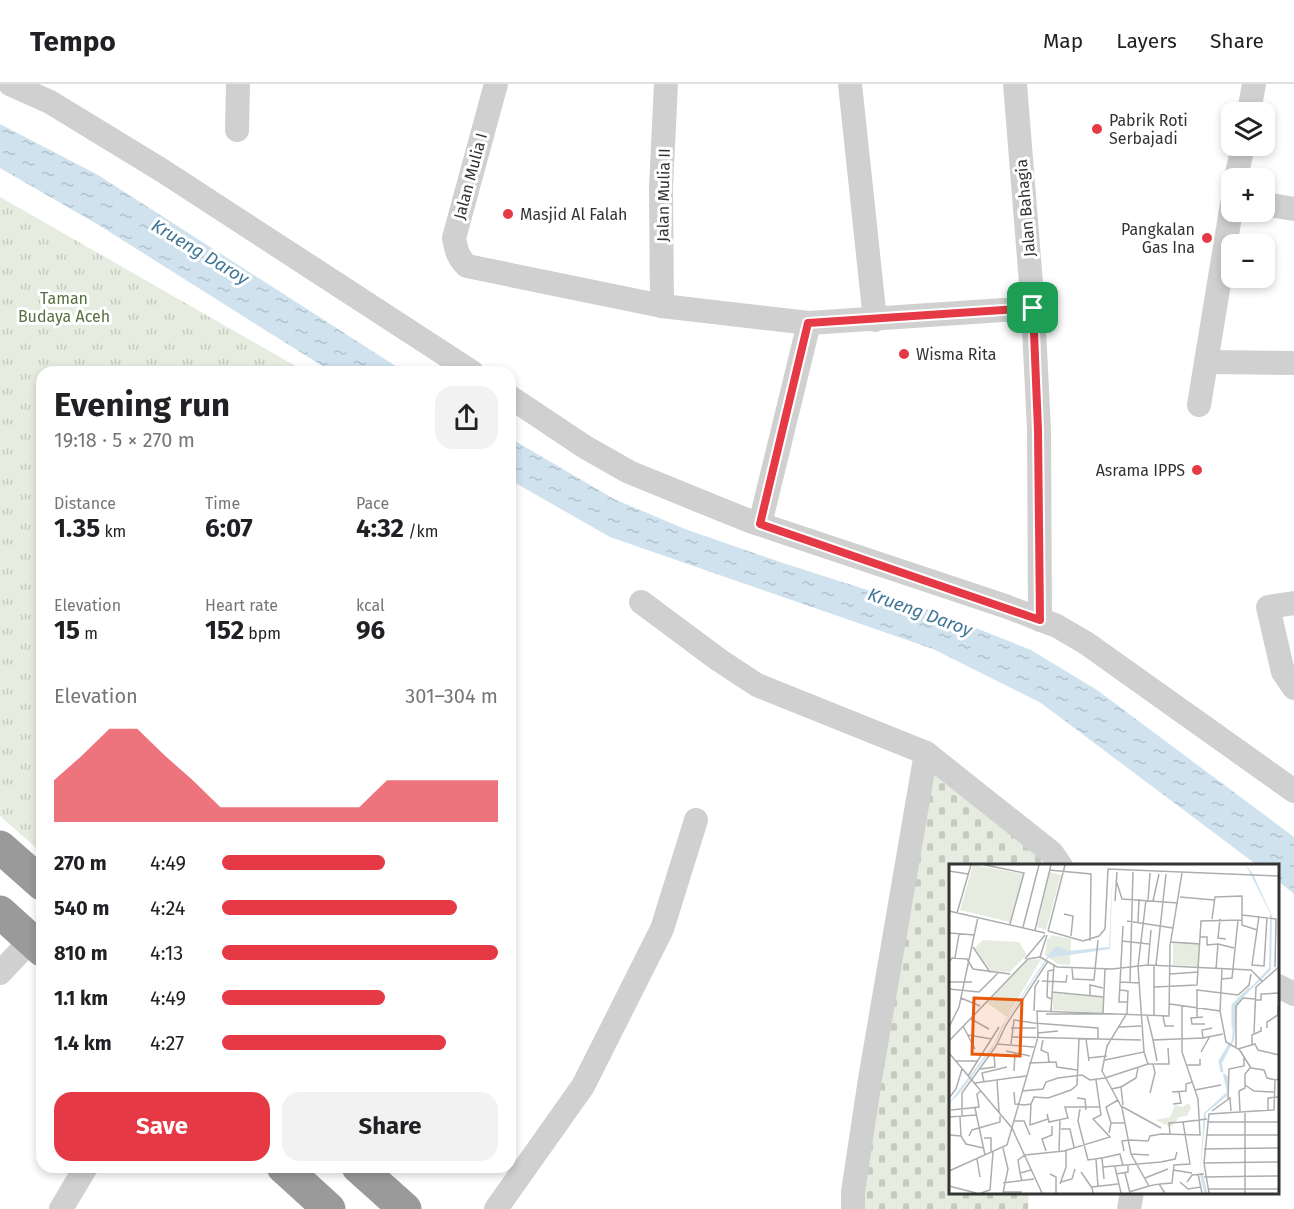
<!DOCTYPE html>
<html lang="en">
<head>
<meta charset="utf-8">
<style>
	:root { --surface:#fff; --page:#f2f2f2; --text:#202124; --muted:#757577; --line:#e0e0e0; --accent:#e63946 }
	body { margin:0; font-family:"Fira Sans",sans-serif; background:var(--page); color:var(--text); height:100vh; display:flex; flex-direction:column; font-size:22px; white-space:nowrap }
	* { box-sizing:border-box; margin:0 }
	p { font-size:20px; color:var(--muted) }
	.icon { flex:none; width:33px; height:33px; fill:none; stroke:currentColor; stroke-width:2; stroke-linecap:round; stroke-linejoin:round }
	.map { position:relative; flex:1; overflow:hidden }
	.side { position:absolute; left:36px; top:282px; width:480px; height:807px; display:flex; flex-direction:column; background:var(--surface); border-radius:18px; box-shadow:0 3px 9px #0003 }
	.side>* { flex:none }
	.buttons { position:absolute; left:1221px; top:18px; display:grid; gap:12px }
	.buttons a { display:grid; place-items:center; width:54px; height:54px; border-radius:12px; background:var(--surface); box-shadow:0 3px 9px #0003; font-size:30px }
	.pin { position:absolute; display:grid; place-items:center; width:51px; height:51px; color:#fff; margin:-26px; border-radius:12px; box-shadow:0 3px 9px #0006 }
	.round { display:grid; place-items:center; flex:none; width:63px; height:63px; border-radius:18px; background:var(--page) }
	.head { display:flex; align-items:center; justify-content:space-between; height:102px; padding:0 18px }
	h1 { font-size:33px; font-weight:700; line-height:45px }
	.figures { display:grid; grid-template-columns:repeat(3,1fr); gap:9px; height:102px; padding:6px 18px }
	.figures div { display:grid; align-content:center }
	.figures b { font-size:26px; font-weight:700 }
	.figures small { font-size:16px; font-weight:400 }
	.figures p { font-size:16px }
	.chart { height:168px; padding:12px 18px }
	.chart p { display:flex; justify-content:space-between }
	.chart svg { width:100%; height:108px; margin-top:6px; fill:var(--accent); opacity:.7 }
	.button { display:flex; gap:12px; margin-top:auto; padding:12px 18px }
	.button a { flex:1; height:69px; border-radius:18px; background:var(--accent); color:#fff; font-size:24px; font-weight:700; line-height:69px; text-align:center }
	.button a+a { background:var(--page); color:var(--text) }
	ul { padding:0 18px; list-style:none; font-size:20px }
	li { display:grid; grid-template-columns:96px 72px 1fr; align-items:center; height:45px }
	li i { height:15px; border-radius:8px; background:var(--accent) }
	header { display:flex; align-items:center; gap:36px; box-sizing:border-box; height:84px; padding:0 30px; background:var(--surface); border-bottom:2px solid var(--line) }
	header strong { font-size:28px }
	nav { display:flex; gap:33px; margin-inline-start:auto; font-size:21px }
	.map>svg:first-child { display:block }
	.cemetery { fill:url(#cemetery-stones) }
	.park { fill:url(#park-tufts) }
	.water { fill:url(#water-ripples) }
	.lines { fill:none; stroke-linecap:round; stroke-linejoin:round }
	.street { stroke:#d0d0d0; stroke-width:24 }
	.highway { stroke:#9a9a9a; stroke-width:33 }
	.route-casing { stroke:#fff; stroke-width:12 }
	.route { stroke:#e63946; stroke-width:8 }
	.poi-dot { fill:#e63946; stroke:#fff; stroke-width:2 }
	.labels { text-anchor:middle; stroke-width:6; stroke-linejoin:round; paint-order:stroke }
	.poi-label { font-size:16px; fill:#333; stroke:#fff; text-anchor:start }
	.street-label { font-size:16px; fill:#333; stroke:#fff }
	.park-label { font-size:16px; fill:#56703f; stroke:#fff }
	.water-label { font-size:18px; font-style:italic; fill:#3f7597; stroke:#fff }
	.inset-river { fill:none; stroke:#cfe2ee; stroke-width:3 }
	.inset-road { fill:none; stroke:#adadad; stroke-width:1.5 }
	.view { fill:#e8590c; fill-opacity:0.15; stroke:#e8590c; stroke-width:3 }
	.inset-edge { fill:none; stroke:#333; stroke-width:3 }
</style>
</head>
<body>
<header>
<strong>Tempo</strong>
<nav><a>Map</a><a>Layers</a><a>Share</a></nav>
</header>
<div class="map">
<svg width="1294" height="1125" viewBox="0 0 1294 1125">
	<defs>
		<pattern id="cemetery-stones" width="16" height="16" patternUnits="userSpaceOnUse" patternTransform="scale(1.5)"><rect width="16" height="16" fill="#e6ecdf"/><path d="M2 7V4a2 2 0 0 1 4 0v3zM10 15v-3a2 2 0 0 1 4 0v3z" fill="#c6cbc0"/></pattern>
		<pattern id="park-tufts" width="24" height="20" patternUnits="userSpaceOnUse" patternTransform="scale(1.5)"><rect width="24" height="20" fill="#e6ecdf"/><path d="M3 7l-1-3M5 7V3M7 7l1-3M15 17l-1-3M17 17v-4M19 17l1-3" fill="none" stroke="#c6cbc0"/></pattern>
		<pattern id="water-ripples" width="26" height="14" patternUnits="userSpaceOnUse" patternTransform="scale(1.5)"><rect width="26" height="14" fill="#cfe2ee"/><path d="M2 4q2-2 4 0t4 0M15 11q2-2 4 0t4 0" fill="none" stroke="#b2c2cd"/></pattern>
	</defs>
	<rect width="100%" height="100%" fill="#fff"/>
	<path class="cemetery" d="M917,678L1045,773L1046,781L950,782V1108L1029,1109L1028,1125H845Z"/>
	<path class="park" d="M0,113L306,288H42V769L0,732Z"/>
	<g class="water">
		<path d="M0,40L98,91L405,288H332L97,140L0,84Z"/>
		<path d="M510,354L614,415L685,445L786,480L933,527L1031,566L1097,606L1294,753V810L1278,797V782L1257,781L1041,619L933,565L610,453L510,396Z"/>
	</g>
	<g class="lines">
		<g class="street">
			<path d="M10,0L50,18L163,87L472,288"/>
			<path d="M496,0L454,154C456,165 458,174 467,182L662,222L809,239L1033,224"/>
			<path d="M850,0L875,236"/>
			<path d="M1015,0L1033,224L1039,346L1040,536"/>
			<path d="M1249,28L1254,0"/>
			<path d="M237,46L238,0"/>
			<path d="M1236,94L1243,62"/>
			<path d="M1264,120L1294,125"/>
			<path d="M662,222L661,103L666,0"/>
			<path d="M1206,278L1294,279"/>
			<path d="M510,313L585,363L629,388L747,436L1005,522L1057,542L1086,559L1294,707"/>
			<path d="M1199,321L1232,120"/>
			<path d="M760,440L809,239"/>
			<path d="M641,518L719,576L757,601L926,669L1052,769L1061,782"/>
			<path d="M1294,519L1268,523L1283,588L1294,604"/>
			<path d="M0,889L31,856"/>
			<path d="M1278,902L1294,910"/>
			<path d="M61,1125L86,1083"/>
			<path d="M496,1125L583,1002L662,845L696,736"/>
			<path d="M853,1125V1108L870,995L926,669"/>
			<path d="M1129,1125L1132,1108"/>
		</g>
		<g class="highway">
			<path d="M0,763L42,800"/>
			<path d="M0,828L42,866"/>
			<path d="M283,1083L329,1125"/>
			<path d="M358,1083L405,1125"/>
		</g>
	</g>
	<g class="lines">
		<defs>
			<path id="route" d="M1033,224L1038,346L1040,536L760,440L808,239Z"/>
		</defs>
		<use href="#route" class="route-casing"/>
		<use href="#route" class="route"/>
	</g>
	<g class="poi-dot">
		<circle cx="1097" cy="45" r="6"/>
		<circle cx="508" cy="130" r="6"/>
		<circle cx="1207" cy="154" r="6"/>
		<circle cx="904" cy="270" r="6"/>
		<circle cx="1197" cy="386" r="6"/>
	</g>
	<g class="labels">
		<g class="poi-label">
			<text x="1109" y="42">Pabrik Roti<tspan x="1109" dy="18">Serbajadi</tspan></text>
			<text x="520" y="136">Masjid Al Falah</text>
			<text x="1195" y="151" text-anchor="end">Pangkalan<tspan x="1195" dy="18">Gas Ina</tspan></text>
			<text x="916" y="276">Wisma Rita</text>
			<text x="1185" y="392" text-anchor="end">Asrama IPPS</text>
		</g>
		<g class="street-label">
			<text transform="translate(470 92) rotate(-75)" y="6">Jalan Mulia I</text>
			<text transform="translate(663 111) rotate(-89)" y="6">Jalan Mulia II</text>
			<text transform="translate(1025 124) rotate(-95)" y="6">Jalan Bahagia</text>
		</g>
		<g class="park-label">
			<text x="64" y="220">Taman<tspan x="64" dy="18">Budaya Aceh</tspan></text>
		</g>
		<g class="water-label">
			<text transform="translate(200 168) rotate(31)" y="6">Krueng Daroy</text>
			<text transform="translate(920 528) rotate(20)" y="6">Krueng Daroy</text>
		</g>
	</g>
	<g transform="translate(949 780)">
		<rect width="330" height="330" fill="#fff"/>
		<path d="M240,239L242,244L238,252L230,253L222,263L206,256L221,253L226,241L233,243Z" fill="#e6ecdf"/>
		<path d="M34,76L70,78L78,91L61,108L42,107L26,84ZM224,78L250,79L249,102L224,101Z" fill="#e6ecdf"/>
		<path d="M24,1L74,10L61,58L11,46ZM101,8L112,11L97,66L88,63ZM103,71L122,75L121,101L109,100L96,91L98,76ZM92,95L58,153L38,139L79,96ZM104,129L155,133L154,149L104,146Z" fill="#e6ecdf"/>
		<path d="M134 140a9 9 0 1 1 18 0a9 9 0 1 1-18 0Z" fill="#e6ecdf"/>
		<path d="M164,1L161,85L99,94L56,159L45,182L10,230L0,239L45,180L53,162L100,90L108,82L119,87L160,83ZM297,1L304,10L323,52L322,106L289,138L285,176L273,199L274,209L280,213L278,232L257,249L251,310L255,249L278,228L271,197L283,176L285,141L320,104L321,49Z" fill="#cfe2ee"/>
		<path class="inset-river" d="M284,164V141L301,124M273,208L271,197L281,180M252,309L257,329"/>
		<path class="inset-road" d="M36,1L75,9L61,60M100,6L142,10L141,77M0,7L19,10M167,16L173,35L229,39M231,33L265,36M199,36L201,9M166,37L168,8M204,37L210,10M0,47L96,69M8,49L22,1M115,50L124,52L122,72M293,51L327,55L326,103M310,52L303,101L315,102L318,53M263,55L266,33L293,32V61L308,66M271,55L269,74L277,75M178,57L224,64M189,58L190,35M174,62L170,138H178M74,63L90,1M86,66L102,1M99,67L116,1M99,67L134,77L150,72L156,65L159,5L330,12M0,69L26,71M251,73H258V81L269,80M173,77L200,80M222,78L251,80M24,83L41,108M91,93L108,103L163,105L199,101L302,106L313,117M6,94L10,70M76,95L96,71M0,98L3,94L18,95L24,105L61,110M199,101L202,66M207,101L217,10M123,104L124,115L145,116L149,76M267,105L269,80L285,84M221,110L249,108M272,115L283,114L289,56M93,117L117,118L118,111M0,118H23M171,118L191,119M181,118L184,8M205,123L248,121L252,57L293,56M0,125L30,128L49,109M248,125V153M171,126L179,127L178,149L158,182L153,207L173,244L182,290L200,322L210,320L216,329M248,126L289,131L300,121L302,110M103,128L155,133M141,132V121L154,124M12,134L31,142M103,135L98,133L99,107L104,106M307,136H312V130L330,129M221,140L271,147L277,178L289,185L306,180L309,186L330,191M85,147L86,123L90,116M102,147L105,100M271,147L273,105M97,150H160M154,150L156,105M198,151L204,176M205,152V101M214,152L216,162H225M254,153L242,154L243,160H256M22,155L40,165M85,159L149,164V175M14,162L26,185M0,163L10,143L29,53M170,163L192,162M62,164H87M263,164L253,166L254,174L274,170M318,164V158L329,151V142M89,169L109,167M305,169L307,123L330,103M19,171L43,175M62,173L192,176M137,175L140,197M94,176L92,186L99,189L100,199M0,177L79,95L91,93L98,71M48,180L85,183M62,180L65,156L85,159M303,180V171L312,167V163M287,184V142L294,134L306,135M290,185L302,204L315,206L318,214L327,216M57,187L81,192M252,188L261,172M0,189L63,264L93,329M139,194L158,192M156,196L195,188L189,102L197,36M6,197H28M208,197L204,176L254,174M80,199L107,198L108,203L128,206M199,200H204L206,209L201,229M205,200H220L219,184M238,201H251V195M31,205L46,203L45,191L49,190M65,207L66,189M19,212L50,163M156,214L199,200L195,188M48,216L50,248M35,218L33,209L58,203M26,219L77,212M296,221L305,227L325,228M172,223L187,214L189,204M162,225L172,223L174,241M246,226L272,221M73,227L94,225L97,218L109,214L133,211L141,216L156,214M65,228L66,240L75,241L82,240L85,233L99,234L122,226L128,221L130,175M223,228L237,227V220L243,218M0,234L7,225L13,205M128,234L136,235L137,246M279,235L280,205L295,202V194M82,240L81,261L99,255M224,240L232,239L230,228M172,242L212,264M26,244L36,291M131,245L129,257L139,296L153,294M2,246L30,243L28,230L32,227M319,246V234L330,233M263,247L281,234L282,247M291,247L290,227L296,224V210L301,204M296,247V329M98,250L100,258L119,254L116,243H151M0,253L27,251M11,253L12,272M13,253V229L47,182L57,161L99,97M65,257H75L81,271M258,258H330M162,259L157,243L169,236M112,265H121L125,283M160,269L162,259H176M221,270L220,259L234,258M0,271L12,272L17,280L34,284M257,271H330M20,272L23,266L51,258V252M35,274H42V289M181,276L199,277L201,272L212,270L251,271L249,235L233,188V141M255,285L330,284M97,287L93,275L103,271V262M110,287L111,255M175,287L173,277L181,276M182,290L200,291M28,295L31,313M147,295L149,323M255,299L330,298M154,303L212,298L226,295L228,288M166,303L172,329M224,306L243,309M0,307L58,281L89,173L88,147L220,152L221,82L233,9M132,308L143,324M71,309L69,296L76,291L115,287L161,273L144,255L152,251L147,216M176,309L181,329M101,310L107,313V329M167,310L179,308V302M249,310L253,329M255,313L330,312M196,314L219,305M155,315L153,294L171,290L174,302M73,317L71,309L82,306M112,318L123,315L126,305M231,318L239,325L252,323M238,318L243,311L255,310M54,319L85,315M111,320L117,303V286M211,320L223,319L225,301L241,300L234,258L258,255M0,322L27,329M259,325H330M54,328H73M180,328L200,322M32,329L41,326L44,288M54,329L59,305L54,284M144,329L143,323L169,320M260,329L255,299L260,250L325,246L326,216L330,215"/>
		<path class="view" d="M25,134L73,136L71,192L23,190Z"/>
		<rect width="330" height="330" class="inset-edge"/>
	</g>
</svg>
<div class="buttons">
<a><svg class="icon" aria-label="layers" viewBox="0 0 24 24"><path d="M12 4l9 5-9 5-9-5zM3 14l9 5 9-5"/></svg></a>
<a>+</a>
<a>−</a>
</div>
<div class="pin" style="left:1033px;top:224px;background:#1e9e55"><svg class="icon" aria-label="arrive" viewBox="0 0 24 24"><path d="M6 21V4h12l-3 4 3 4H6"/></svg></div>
<section class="side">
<div class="head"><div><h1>Evening run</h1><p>19:18 · 5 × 270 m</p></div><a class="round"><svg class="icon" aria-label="share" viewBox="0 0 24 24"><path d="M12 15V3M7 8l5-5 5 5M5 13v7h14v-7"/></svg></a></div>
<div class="figures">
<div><p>Distance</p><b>1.35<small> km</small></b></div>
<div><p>Time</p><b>6:07</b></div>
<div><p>Pace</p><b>4:32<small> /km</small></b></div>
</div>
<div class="figures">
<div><p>Elevation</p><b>15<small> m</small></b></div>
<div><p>Heart rate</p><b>152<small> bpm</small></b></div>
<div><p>kcal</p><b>96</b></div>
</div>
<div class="chart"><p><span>Elevation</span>301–304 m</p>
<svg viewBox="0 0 160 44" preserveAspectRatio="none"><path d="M0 44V27L10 17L20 6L30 6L40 17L50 27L60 38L70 38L80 38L90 38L100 38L110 38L120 27L130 27L140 27L150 27L160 27V44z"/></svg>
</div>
<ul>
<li><b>270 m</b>4:49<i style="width:59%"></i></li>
<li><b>540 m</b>4:24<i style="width:85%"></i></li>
<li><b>810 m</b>4:13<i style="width:100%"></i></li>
<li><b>1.1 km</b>4:49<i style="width:59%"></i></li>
<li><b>1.4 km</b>4:27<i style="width:81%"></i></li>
</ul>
<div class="button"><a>Save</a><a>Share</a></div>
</section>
</div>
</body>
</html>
